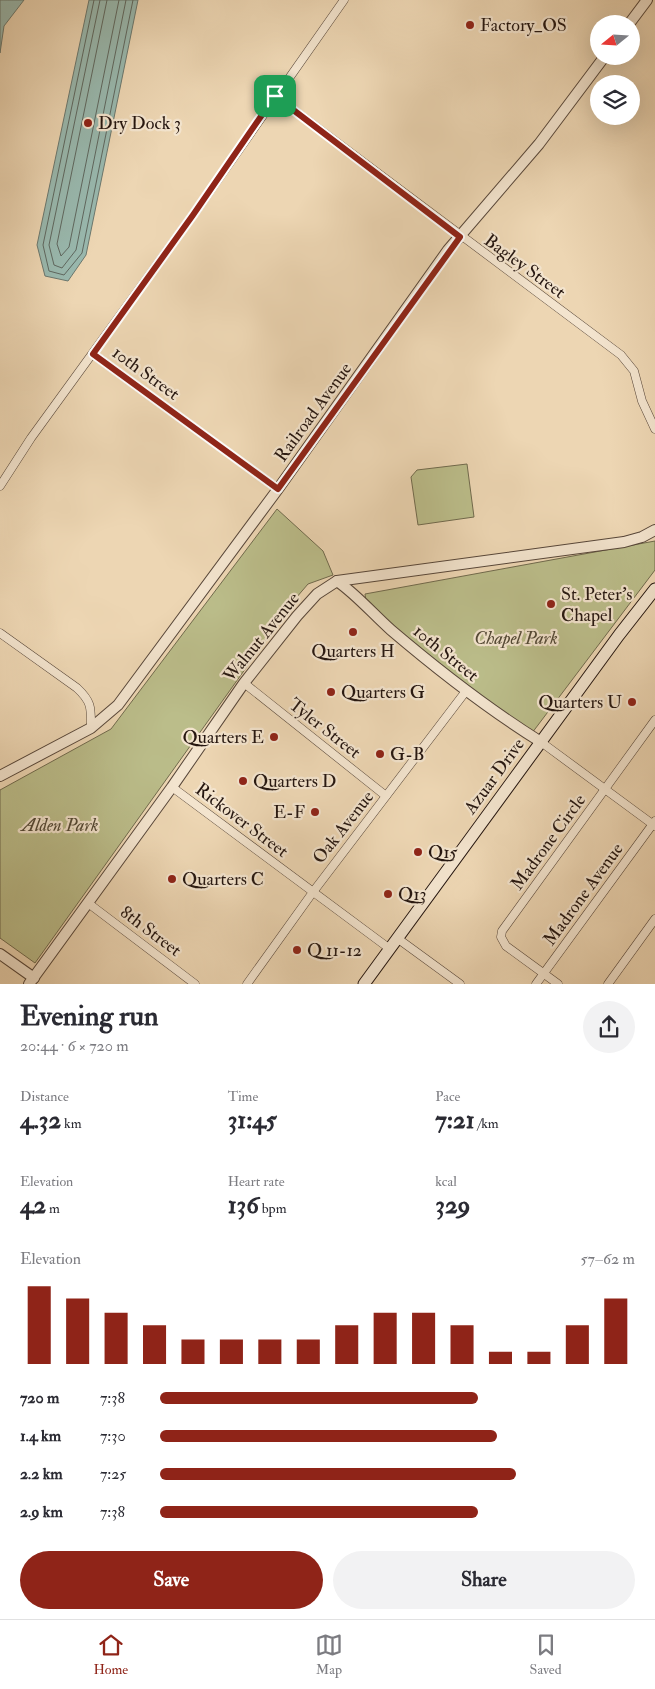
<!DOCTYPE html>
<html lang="en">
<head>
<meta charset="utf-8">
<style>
	:root { --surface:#fff; --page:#f2f2f3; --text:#2b2b33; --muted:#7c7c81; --line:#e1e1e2; --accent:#8f2418 }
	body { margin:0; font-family:"IM FELL Double Pica",serif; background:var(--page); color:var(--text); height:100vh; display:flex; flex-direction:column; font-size:19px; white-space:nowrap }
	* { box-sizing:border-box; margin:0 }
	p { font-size:16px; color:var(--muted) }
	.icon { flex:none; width:28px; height:28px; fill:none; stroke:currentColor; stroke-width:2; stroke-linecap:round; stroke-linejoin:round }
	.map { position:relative; height:984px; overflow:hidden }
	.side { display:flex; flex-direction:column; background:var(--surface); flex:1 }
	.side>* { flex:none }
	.needle { width:32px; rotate:252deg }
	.fabs { position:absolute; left:590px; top:15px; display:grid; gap:10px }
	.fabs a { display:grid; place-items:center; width:50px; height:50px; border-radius:50%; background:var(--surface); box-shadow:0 5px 20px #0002; font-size:25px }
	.pin { position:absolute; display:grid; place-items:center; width:42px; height:42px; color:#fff; margin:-21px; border-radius:10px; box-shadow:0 2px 8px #0006 }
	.round { display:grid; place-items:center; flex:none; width:52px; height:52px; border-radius:26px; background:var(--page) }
	.summary { display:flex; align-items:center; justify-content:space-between; height:85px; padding:0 20px }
	h1 { font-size:28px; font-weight:800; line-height:38px }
	.stats { display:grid; grid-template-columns:repeat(3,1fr); gap:8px; height:85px; padding:5px 20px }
	.stats div { display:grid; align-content:center }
	.stats b { font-size:25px; font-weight:800 }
	.stats small { font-size:14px; font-weight:400 }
	.stats p { font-size:14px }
	.chart { height:140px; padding:10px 20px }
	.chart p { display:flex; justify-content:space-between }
	.chart svg { width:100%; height:90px; margin-top:5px; stroke:var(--accent); stroke-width:6 }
	.cta { display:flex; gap:10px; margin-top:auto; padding:10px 20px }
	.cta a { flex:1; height:58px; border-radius:30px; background:var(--accent); color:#fff; font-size:20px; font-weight:800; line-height:58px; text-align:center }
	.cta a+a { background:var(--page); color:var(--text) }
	ul { padding:0 20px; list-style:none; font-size:16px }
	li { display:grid; grid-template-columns:80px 60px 1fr; align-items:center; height:38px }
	li i { height:12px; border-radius:6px; background:var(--accent) }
	.menu { display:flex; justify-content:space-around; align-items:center; height:70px; border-top:1px solid var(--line); background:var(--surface); font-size:14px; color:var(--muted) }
	.menu a { display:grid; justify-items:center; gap:2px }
	.menu .on { color:var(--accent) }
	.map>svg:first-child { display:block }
	.green { fill:#bbbd8a; stroke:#706a4d }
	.water { fill:#99b9af; stroke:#6b786f }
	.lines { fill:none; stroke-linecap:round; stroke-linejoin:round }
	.shore { stroke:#5f6860; stroke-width:1 }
	.minor-casing { stroke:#574639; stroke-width:9 }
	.tertiary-casing { stroke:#574639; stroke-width:12 }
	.secondary-casing { stroke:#251610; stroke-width:13 }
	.minor { stroke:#f3e4ce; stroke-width:8 }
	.tertiary { stroke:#f3e4ce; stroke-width:10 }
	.secondary { stroke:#f3e4ce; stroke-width:11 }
	.route-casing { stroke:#fff; stroke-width:10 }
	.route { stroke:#8f2418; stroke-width:6 }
	.poi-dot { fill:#8f2418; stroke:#f3e4ce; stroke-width:2 }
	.labels { text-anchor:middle; stroke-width:4.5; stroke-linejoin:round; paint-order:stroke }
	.poi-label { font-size:18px; fill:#251610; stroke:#f3e4ce; text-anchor:start }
	.street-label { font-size:18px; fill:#251610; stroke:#f3e4ce }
	.park-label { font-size:18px; font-style:italic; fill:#524835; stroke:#f3e4ce }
</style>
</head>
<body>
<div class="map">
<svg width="655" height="984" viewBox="0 0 655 984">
	<rect width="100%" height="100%" fill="#edd6b3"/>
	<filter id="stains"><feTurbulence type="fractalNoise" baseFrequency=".004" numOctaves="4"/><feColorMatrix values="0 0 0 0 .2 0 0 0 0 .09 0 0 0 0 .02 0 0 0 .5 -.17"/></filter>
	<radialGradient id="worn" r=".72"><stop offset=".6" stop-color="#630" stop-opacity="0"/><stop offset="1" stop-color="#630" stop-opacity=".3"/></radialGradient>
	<g class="green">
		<path d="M467,464L474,517L418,525L411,477L417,470Z"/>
		<path d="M277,509L323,551L333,575L308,584L296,598L35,963L0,938V790L111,729Z"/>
		<path d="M655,541V570L532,733L425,656L366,602L365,594Z"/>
	</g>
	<g class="water">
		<path d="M0,0H24L4,26L0,53Z"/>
		<path d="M89,0H138L86,255L68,281L45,276L37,245Z"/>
	</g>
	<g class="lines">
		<g class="shore">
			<path d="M94,0L43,245L49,271L64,275L82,253L133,0"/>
			<path d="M100,0L49,245L54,265L62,268L76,250L126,0"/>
			<path d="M107,0L57,244L61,256L69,247L119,0"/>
		</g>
		<defs>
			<g id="minor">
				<path d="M275,96L621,355L634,371L642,401L655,429"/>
				<path d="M93,354L278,489"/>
				<path d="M0,486L31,438L193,215L344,0"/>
				<path d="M0,633L77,688C92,702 91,708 91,728"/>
				<path d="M244,683L386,796"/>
				<path d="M541,742L655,826"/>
				<path d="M172,787L390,949"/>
				<path d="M88,903L195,984"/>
				<path d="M397,938L460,984"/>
				<path d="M247,984L313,892L466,691"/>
				<path d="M536,984L655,821"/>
				<path d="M558,984L506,946L501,937L502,931L655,720"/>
				<path d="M608,984L655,919"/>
			</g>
			<g id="tertiary">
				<path d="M629,24L647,0"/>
				<path d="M337,581C357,595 373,614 391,630C438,670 488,709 541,742"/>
				<path d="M0,776L91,728L118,705L278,489L448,250L539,144L605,56"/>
				<path d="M0,954L34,978"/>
				<path d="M29,984L172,787L244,683L297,616L317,594L337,581L624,542L642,537L655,530"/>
			</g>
			<path id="secondary" d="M364,984L619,635L655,589"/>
		</defs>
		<use href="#minor" class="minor-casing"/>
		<use href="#tertiary" class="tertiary-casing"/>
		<use href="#secondary" class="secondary-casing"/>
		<use href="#minor" class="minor"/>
		<use href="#tertiary" class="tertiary"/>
		<use href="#secondary" class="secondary"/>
	</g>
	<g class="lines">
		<defs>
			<path id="route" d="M275,96L460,237L278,489L93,354L193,215Z"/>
		</defs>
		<use href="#route" class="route-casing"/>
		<use href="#route" class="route"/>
	</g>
	<g class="poi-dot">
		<circle cx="470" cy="25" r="5"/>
		<circle cx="88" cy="123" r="5"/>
		<circle cx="551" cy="604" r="5"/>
		<circle cx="353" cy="632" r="5"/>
		<circle cx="331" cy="692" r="5"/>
		<circle cx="632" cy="702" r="5"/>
		<circle cx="274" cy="737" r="5"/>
		<circle cx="380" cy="754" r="5"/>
		<circle cx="243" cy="781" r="5"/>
		<circle cx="315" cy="812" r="5"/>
		<circle cx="418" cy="852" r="5"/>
		<circle cx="172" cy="879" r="5"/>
		<circle cx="388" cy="894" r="5"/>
		<circle cx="297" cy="950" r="5"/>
	</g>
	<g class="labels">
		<g class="poi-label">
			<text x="480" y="31">Factory_OS</text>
			<text x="98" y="129">Dry Dock 3</text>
			<text x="561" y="600">St. Peter's<tspan x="561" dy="21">Chapel</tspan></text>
			<text x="353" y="657" text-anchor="middle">Quarters H</text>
			<text x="341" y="698">Quarters G</text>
			<text x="622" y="708" text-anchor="end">Quarters U</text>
			<text x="264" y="743" text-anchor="end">Quarters E</text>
			<text x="390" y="760">G-B</text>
			<text x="253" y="787">Quarters D</text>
			<text x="305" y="818" text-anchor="end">E-F</text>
			<text x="428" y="858">Q15</text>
			<text x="182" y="885">Quarters C</text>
			<text x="398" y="900">Q13</text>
			<text x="307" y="956">Q 11-12</text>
		</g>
		<g class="street-label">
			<text transform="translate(525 266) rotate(36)" y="6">Bagley Street</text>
			<text transform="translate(146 373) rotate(36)" y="6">10th Street</text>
			<text transform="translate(313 412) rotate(-54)" y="6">Railroad Avenue</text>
			<text transform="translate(261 637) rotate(-51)" y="6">Walnut Avenue</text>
			<text transform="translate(446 653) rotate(39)" y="6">10th Street</text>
			<text transform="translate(325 728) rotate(38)" y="6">Tyler Street</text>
			<text transform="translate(494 776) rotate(-54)" y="6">Azuar Drive</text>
			<text transform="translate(242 820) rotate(37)" y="6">Rickover Street</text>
			<text transform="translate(343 827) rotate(-52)" y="6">Oak Avenue</text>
			<text transform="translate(548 842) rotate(-54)" y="6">Madrone Circle</text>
			<text transform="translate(583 894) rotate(-54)" y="6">Madrone Avenue</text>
			<text transform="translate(151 931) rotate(37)" y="6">8th Street</text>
		</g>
		<g class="park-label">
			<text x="516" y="644">Chapel Park</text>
			<text x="60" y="831">Alden Park</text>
		</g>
	</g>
	<rect width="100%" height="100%" filter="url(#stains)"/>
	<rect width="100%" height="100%" fill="url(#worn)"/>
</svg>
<div class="fabs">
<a><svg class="needle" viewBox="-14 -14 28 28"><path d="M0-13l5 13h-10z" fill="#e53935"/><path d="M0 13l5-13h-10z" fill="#7c7c81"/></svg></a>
<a><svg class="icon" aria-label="layers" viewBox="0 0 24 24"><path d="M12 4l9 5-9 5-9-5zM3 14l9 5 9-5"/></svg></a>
</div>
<div class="pin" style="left:275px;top:96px;background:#1e9e55"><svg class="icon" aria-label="arrive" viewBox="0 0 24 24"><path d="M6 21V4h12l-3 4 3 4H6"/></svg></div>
</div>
<section class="side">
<div class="summary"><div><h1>Evening run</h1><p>20:44 · 6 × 720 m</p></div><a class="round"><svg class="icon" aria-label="share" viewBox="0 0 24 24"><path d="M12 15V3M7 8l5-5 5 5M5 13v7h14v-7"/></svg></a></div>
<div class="stats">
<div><p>Distance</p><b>4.32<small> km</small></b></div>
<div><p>Time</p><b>31:45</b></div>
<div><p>Pace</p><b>7:21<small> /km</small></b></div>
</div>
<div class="stats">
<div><p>Elevation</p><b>42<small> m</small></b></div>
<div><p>Heart rate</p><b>136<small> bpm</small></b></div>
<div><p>kcal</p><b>329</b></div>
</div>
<div class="chart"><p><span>Elevation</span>57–62 m</p>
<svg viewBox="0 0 160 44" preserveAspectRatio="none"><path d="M5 44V6M15 44V12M25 44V19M35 44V25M45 44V32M55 44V32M65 44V32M75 44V32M85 44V25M95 44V19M105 44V19M115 44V25M125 44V38M135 44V38M145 44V25M155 44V12"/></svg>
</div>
<ul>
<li><b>720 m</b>7:38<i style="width:67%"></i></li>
<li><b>1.4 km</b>7:30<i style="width:71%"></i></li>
<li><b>2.2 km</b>7:25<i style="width:75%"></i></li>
<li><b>2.9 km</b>7:38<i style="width:67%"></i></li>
</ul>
<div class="cta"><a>Save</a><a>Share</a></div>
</section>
<nav class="menu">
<a class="on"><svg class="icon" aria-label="home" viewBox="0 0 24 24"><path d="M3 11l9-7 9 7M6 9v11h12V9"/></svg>Home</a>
<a><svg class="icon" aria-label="map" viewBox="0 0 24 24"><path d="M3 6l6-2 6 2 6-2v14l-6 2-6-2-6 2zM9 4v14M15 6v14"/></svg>Map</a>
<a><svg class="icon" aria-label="saved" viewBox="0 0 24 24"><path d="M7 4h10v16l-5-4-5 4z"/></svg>Saved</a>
</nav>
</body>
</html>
